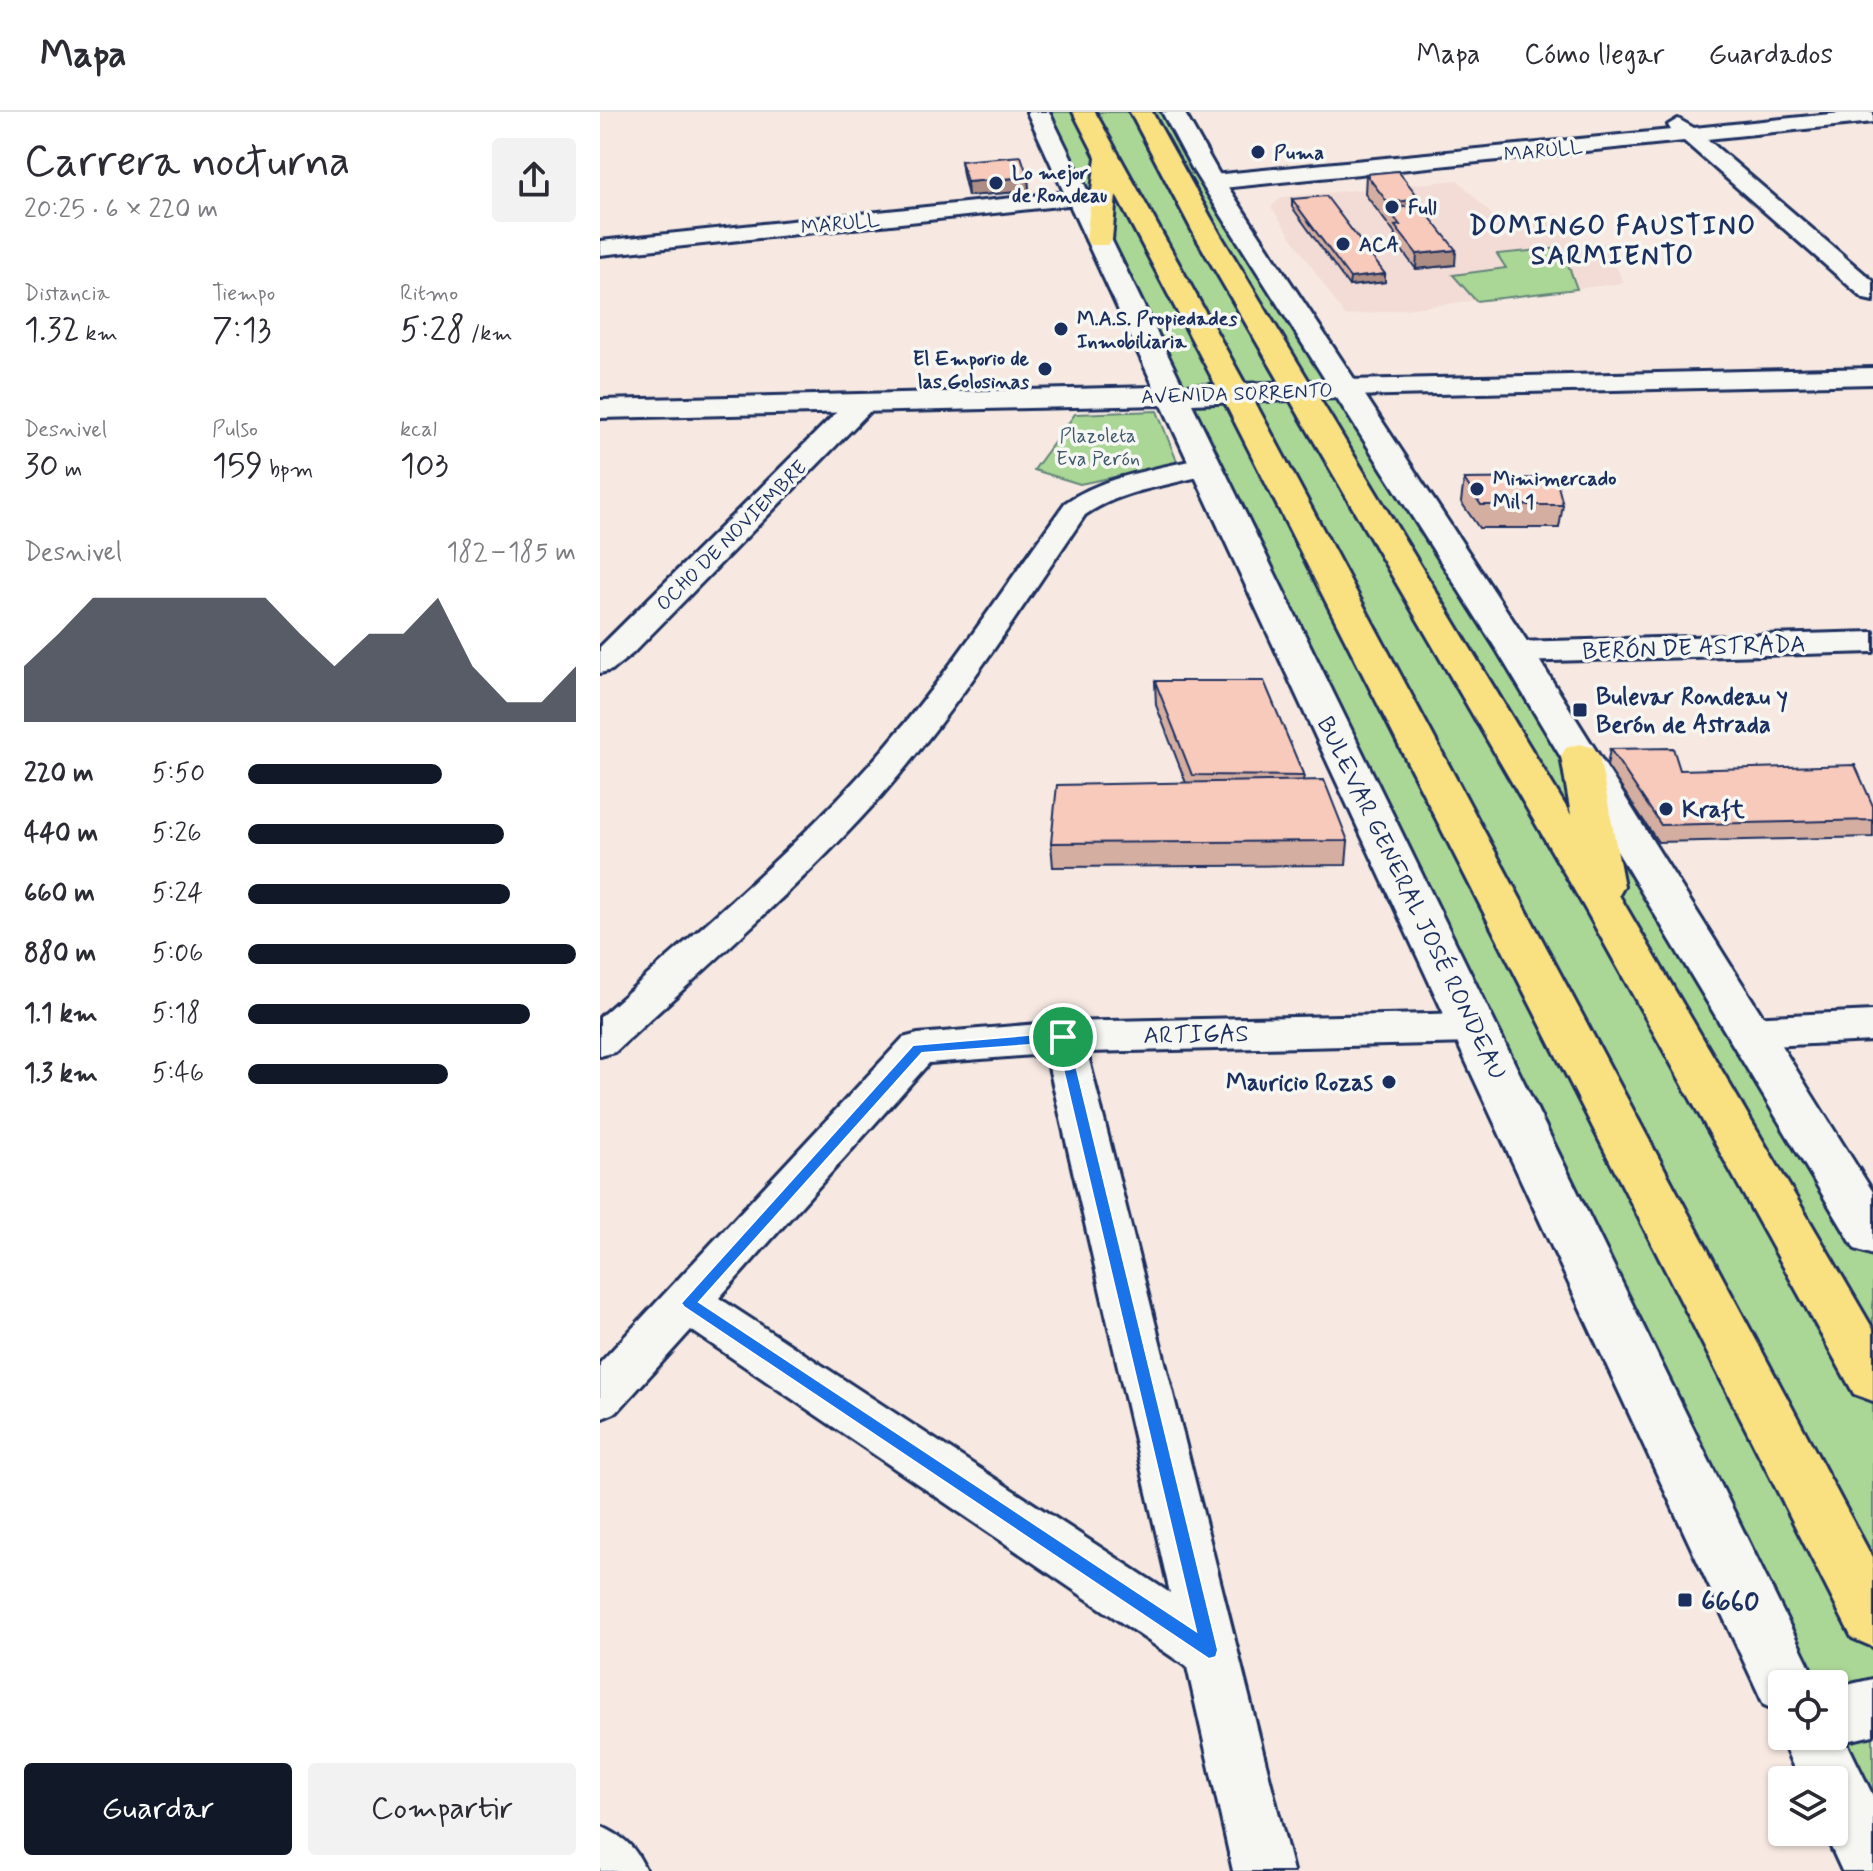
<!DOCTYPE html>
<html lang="es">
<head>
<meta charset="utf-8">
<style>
	:root { --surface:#fff; --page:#f2f2f3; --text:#2b2b33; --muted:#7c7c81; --line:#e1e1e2; --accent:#111827 }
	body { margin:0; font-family:Mynerve,sans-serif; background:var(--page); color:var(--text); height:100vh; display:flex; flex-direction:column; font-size:30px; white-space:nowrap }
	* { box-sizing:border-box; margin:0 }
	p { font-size:26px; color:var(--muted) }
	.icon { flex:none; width:44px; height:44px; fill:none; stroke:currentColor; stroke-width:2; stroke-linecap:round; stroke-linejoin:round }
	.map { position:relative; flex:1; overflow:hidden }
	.drawer { display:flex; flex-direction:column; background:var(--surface); width:600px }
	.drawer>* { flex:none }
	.buttons { position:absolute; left:1168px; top:1558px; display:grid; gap:16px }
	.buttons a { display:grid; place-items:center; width:80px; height:80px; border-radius:8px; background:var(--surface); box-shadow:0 2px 6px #0004; font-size:40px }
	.pin { position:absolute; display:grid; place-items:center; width:68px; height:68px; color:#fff; margin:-34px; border:4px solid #fff; border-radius:50%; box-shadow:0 2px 8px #0007 }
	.round { display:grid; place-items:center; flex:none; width:84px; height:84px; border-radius:8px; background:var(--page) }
	.summary { display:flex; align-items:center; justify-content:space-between; height:136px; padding:0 24px }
	h1 { font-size:44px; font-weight:600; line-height:60px }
	.metrics { display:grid; grid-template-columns:repeat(3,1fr); gap:12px; height:136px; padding:8px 24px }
	.metrics div { display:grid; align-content:center }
	.metrics b { font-size:34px; font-weight:600 }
	.metrics small { font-size:22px; font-weight:400 }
	.metrics p { font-size:22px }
	.chart { height:224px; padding:16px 24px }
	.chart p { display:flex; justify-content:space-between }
	.chart svg { width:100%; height:144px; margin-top:8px; fill:var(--accent); opacity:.7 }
	.button { display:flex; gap:16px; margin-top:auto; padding:16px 24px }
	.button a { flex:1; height:92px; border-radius:8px; background:var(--accent); color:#fff; font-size:32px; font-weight:600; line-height:92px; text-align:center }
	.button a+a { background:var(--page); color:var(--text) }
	ul { padding:0 24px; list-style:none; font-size:26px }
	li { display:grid; grid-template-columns:128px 96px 1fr; align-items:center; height:60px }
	li i { height:20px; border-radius:10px; background:var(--accent) }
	header { display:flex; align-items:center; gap:48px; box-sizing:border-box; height:112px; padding:0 40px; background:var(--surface); border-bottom:2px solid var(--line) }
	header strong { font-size:38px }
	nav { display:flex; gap:44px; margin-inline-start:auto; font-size:28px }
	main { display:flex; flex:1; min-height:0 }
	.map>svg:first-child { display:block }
	.built { fill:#f3dcd5 }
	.green { fill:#aad796; stroke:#62837a; stroke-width:2 }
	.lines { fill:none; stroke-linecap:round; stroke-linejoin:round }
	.minor-casing { stroke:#1b2f5e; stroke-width:6 }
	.secondary-casing { stroke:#1b2f5e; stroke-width:6 }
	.primary-casing { stroke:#1b2f5e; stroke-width:6 }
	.minor { fill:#f6f6f2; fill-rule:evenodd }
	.secondary { fill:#f6f6f2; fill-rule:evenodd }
	.primary { fill:#f9e181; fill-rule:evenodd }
	.wall { fill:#d5aea2; stroke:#1b2f5e; stroke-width:2 }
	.shaded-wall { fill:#ae8d84; stroke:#1b2f5e; stroke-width:2 }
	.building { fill:#f8cabc; stroke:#1b2f5e; stroke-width:2 }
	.route { fill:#1a73e8; stroke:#fff; stroke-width:2; fill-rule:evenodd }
	.poi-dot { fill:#1b2f5e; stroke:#f6f6f2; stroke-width:3 }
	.labels { text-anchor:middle; stroke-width:7; stroke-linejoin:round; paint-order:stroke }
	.far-street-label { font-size:20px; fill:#1b2f5e; stroke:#f6f6f2 }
	.far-poi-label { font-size:20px; font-weight:bold; fill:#1b2f5e; stroke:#f6f6f2; text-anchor:start }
	.far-park-label { font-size:20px; fill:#3f596c; stroke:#f6f6f2 }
	.street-label { font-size:24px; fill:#1b2f5e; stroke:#f6f6f2 }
	.poi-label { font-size:24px; font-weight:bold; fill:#1b2f5e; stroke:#f6f6f2; text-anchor:start }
	.far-district-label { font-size:26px; font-weight:bold; letter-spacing:2px; fill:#1b2f5e; stroke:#f6f6f2 }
	.near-poi-label { font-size:28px; font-weight:bold; fill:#1b2f5e; stroke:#f6f6f2; text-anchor:start }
</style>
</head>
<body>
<header>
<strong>Mapa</strong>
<nav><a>Mapa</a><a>Cómo llegar</a><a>Guardados</a></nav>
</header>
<main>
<section class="drawer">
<div class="summary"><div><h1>Carrera nocturna</h1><p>20:25 · 6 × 220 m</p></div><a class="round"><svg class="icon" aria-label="share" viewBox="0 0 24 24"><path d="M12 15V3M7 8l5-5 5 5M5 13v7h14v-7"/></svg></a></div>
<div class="metrics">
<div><p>Distancia</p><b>1.32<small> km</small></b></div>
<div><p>Tiempo</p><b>7:13</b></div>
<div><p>Ritmo</p><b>5:28<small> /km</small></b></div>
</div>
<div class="metrics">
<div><p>Desnivel</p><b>30<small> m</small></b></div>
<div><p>Pulso</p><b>159<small> bpm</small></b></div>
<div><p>kcal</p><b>103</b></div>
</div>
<div class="chart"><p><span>Desnivel</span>182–185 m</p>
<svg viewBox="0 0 160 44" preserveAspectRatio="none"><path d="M0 44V27L10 17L20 6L30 6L40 6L50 6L60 6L70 6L80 17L90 27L100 17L110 17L120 6L130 27L140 38L150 38L160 27V44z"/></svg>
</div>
<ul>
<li><b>220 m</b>5:50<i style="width:59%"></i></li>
<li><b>440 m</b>5:26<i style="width:78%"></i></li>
<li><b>660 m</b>5:24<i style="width:80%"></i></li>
<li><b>880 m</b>5:06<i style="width:100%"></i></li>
<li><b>1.1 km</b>5:18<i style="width:86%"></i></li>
<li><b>1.3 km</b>5:46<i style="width:61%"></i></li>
</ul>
<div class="button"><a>Guardar</a><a>Compartir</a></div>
</section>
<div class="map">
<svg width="1273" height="1759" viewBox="0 0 1273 1759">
	<rect width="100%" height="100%" fill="#f7e9e2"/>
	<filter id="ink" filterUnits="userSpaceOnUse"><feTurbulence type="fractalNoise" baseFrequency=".0125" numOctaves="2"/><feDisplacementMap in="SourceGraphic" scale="16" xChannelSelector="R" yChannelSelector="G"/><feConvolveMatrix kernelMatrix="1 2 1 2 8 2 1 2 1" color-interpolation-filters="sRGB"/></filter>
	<g filter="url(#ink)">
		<path class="built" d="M858,68L898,109L956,102L981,134L1004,131L1024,171L745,204L671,95L682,85Z"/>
		<g class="green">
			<path d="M438,0H573L1273,1123V1754L1234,1668V1572H1186Z"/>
			<path d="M962,136L977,177L876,189L853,163L906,156L897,142Z"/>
			<path d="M557,299L578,352L480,372L434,358L475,302Z"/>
		</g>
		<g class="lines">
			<defs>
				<g id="minor">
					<path d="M1251,0H1273V10L1107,27L1273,169V189L1264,187L1084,29L613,77L602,70L613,63L1071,18L1068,13L1078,7L1094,16Z"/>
					<path d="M479,79L487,81L490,86L487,91L0,143V129Z"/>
					<path d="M1273,256V272L748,284L739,282L735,276L739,270L748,268Z"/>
					<path d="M260,285L270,287L274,293L270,299L32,542L12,558L0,561V535L250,287Z"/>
					<path d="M606,345L616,348L620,354L616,360C572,374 524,376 485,403C420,498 358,596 282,683C200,775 105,856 15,940L0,944V905C98,818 200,734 285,635C351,558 406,473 465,391C505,363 559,357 606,345Z"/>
					<path d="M1273,520V540L916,550L905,547L900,540L905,533L916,530Z"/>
					<path d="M1273,899V929L1148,935L1134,931L1128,920L1134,909L1148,905Z"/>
					<path d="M874,901L888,905L894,916L888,927L874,931L487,940L693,1759H633L587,1555L91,1218L17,1300L0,1307V1251L303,926L318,922L463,910ZM446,942L570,1481L119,1186L329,951Z"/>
					<path d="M1273,1567V1623L1234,1632L1215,1624H1234V1576Z"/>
					<path d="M0,1714C24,1725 36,1735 46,1759H0Z"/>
				</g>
				<g id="secondary">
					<path d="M427,0H449L583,274L726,269L594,60L562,0H584L618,60L934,540L1273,1080V1143L1255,1137L898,540L737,286L592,292L1208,1551L1216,1572H1182V1601L1164,1593L562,293L0,306V288L554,275Z"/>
					<path d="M1234,1604L1273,1684V1759H1242L1224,1720H1234V1668H1199L1180,1624L1182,1619V1624H1234Z"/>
				</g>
				<g id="primary">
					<path d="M473,0H495L650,281L1273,1447V1535L1252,1526L620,281L516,83L512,128L508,133H490L486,128L496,45Z"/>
					<path d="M530,0H552L620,122L971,703L961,644L966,636L980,632L994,636L999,644L1024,774L1019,783L1273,1217V1289L1254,1282L987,800L594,122Z"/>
				</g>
			</defs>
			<use href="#minor" class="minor-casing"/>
			<use href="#secondary" class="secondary-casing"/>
			<use href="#primary" class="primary-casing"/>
			<use href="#minor" class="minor"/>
			<use href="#secondary" class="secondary"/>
			<use href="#primary" class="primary"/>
		</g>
		<g class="wall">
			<path d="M361,49L428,65L429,79L368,84L363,63Z"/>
			<path d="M766,62L820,87V93L855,153L816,157L794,128L795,122L765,82Z"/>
			<path d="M692,87L785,162V170L749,174L692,95Z"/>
			<path d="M864,367L963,393L959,416H879L861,390Z"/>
			<path d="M555,569L704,664L703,668L748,729L746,753L453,755L451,731L586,671L556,593Z"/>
			<path d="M1010,637L1080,658L1273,694V725L1058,730L1007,654Z"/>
		</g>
		<g class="shaded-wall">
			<path d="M428,65L429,79L368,84L367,70Z"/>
			<path d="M820,87L819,108L788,97V91Z"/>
			<path d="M856,138L855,153L816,157L817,142Z"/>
			<path d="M785,162V170L749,174L750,166Z"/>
		</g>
		<g class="building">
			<path d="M421,44L428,65L367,70L361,49Z"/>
			<path d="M798,59L820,87L788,91L766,62Z"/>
			<path d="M726,84L785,162L750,166L692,87Z"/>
			<path d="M820,93L856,138L817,142L795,114L800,113L788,97Z"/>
			<path d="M956,366L963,393H881L864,367Z"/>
			<path d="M555,569H664L704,664L592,663Z"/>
			<path d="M1073,636L1080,658L1255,653L1273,694V708L1061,713L1010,637Z"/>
			<path d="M724,668L748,729L451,731L457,673Z"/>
		</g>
	</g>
	<path class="route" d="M463,920L469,925L618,1538L616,1545L609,1547L84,1195L81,1191L313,933ZM457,931L596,1519L99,1190L322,941Z"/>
	<g class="poi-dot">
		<circle cx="658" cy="40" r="8"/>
		<circle cx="396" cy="71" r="8"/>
		<circle cx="792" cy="95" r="8"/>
		<circle cx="743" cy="132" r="8"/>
		<circle cx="461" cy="217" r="8"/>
		<circle cx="445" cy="257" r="8"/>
		<circle cx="877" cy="377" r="8"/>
		<rect x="972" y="590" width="16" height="16" rx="4"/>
		<circle cx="1066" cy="697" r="8"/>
		<circle cx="789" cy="970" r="8"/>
		<rect x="1077" y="1480" width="16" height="16" rx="4"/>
	</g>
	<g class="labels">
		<g class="far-street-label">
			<text transform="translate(943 38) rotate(-6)" y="7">MARULL</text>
			<text transform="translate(240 111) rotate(-6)" y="7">MARULL</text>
			<text transform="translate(637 281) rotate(-2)" y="7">AVENIDA SORRENTO</text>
			<text transform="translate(131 423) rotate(-45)" y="7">OCHO DE NOVIEMBRE</text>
		</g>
		<g class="far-poi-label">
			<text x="674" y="47">Puma</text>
			<text x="412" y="67">Lo mejor<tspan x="412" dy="23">de Rondeau</tspan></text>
			<text x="808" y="102">Full</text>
			<text x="759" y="139">ACA</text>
			<text x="477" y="213">M.A.S. Propiedades<tspan x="477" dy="23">Inmobiliaria</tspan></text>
			<text x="429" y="253" text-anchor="end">El Emporio de<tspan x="429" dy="23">las Golosinas</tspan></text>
			<text x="893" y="373">Mimimercado<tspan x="893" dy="23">Mil 1</tspan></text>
		</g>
		<g class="far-park-label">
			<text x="498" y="330">Plazoleta<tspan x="498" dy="23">Eva Perón</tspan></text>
		</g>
		<g class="street-label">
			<text transform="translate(1094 535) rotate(-2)" y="8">BERÓN DE ASTRADA</text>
			<text transform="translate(812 786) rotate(64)" y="8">BULEVAR GENERAL JOSÉ RONDEAU</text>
			<text transform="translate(596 922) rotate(-1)" y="8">ARTIGAS</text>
		</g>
		<g class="poi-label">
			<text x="996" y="592">Bulevar Rondeau y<tspan x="996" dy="28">Berón de Astrada</tspan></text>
			<text x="1082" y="705">Kraft</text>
			<text x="773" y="978" text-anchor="end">Mauricio Rozas</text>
		</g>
		<g class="far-district-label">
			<text x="1013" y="122">DOMINGO FAUSTINO<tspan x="1013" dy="30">SARMIENTO</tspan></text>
		</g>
		<g class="near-poi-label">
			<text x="1101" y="1498">6660</text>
		</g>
	</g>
</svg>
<div class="buttons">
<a><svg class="icon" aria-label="locate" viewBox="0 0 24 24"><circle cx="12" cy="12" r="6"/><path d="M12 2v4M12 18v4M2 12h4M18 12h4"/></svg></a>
<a><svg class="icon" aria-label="layers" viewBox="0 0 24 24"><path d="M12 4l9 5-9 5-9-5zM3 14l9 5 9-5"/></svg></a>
</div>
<div class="pin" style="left:463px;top:925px;background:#1e9e55"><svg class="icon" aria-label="arrive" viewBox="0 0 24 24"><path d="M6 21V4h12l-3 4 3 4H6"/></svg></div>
</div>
</main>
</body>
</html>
